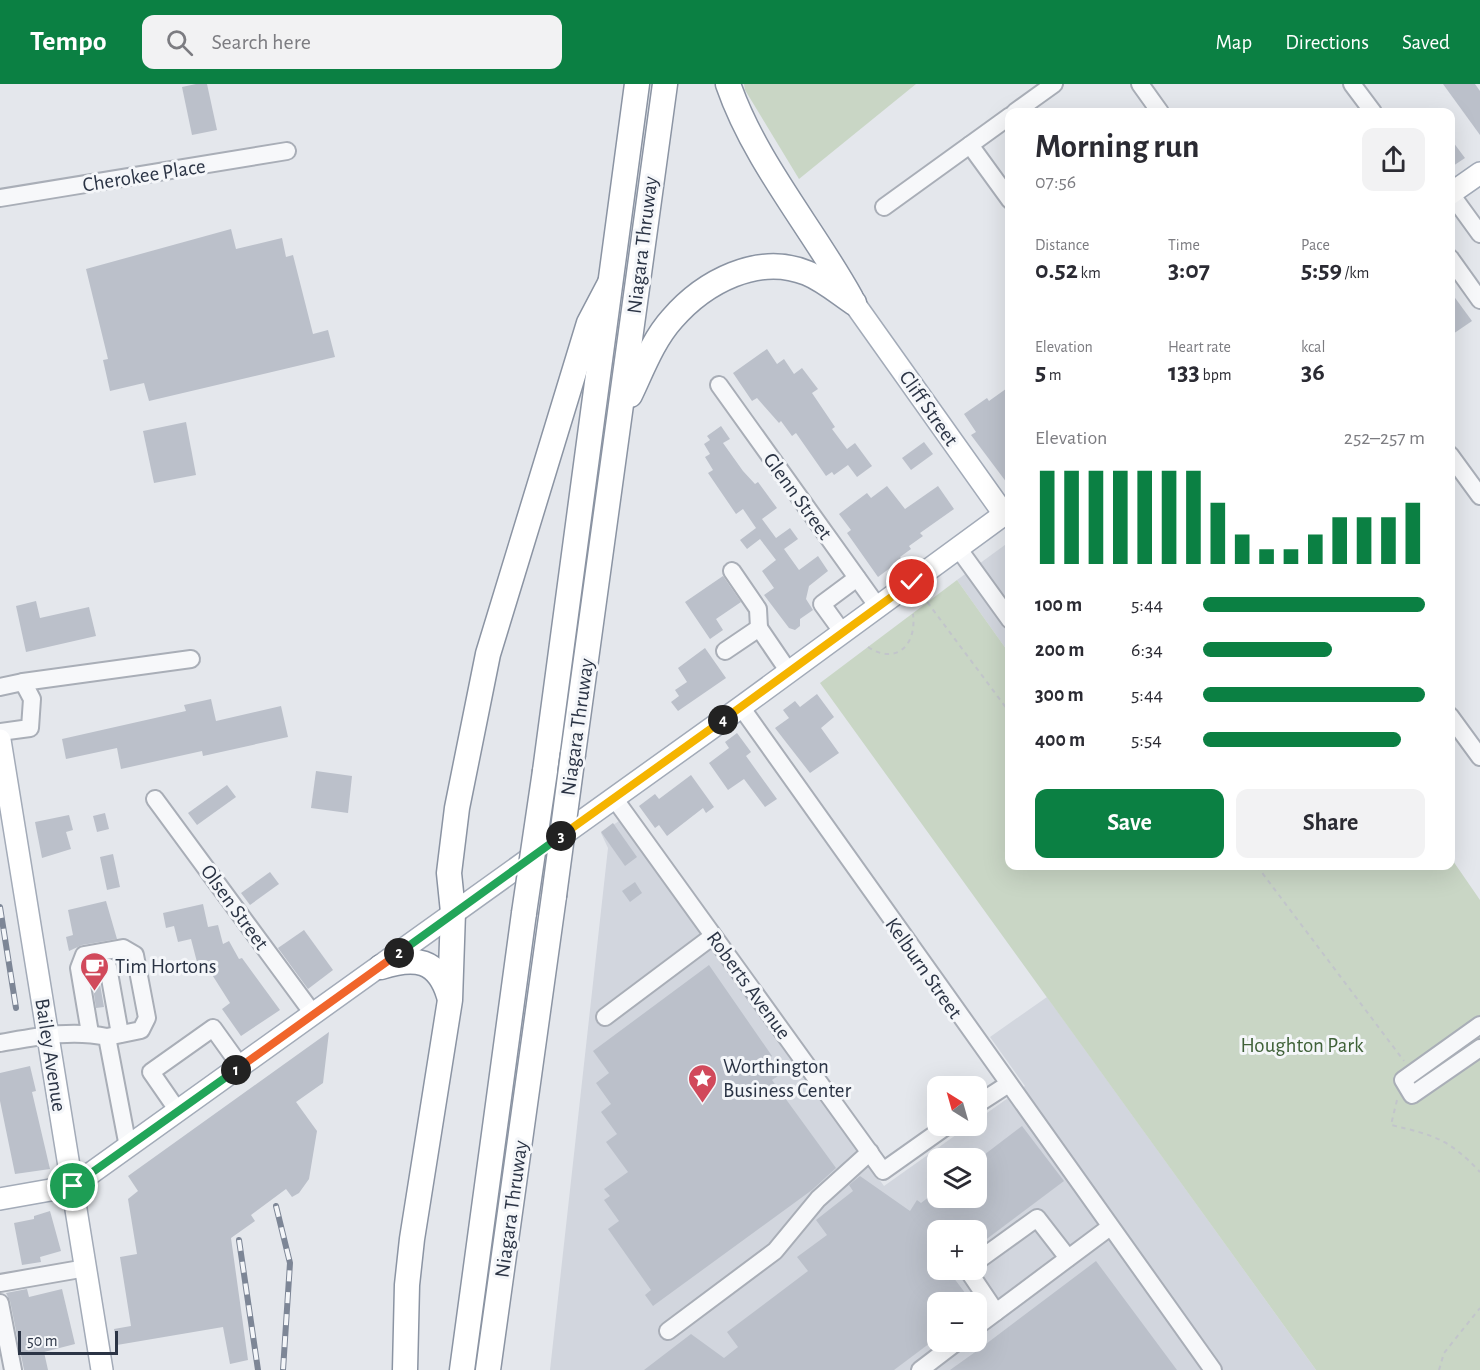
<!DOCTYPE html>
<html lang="en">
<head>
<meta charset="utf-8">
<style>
	:root { --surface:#fff; --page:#f2f2f3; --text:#2b2b33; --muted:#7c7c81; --accent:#0b8043 }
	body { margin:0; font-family:"Alegreya Sans",sans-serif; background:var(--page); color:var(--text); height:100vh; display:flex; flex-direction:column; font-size:22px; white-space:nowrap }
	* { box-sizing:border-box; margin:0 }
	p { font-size:20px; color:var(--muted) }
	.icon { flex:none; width:33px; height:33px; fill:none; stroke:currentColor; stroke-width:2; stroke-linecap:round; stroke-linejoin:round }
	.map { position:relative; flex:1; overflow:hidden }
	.details { position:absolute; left:1005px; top:24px; width:450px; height:762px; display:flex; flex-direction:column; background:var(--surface); border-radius:12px; box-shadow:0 6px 24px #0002 }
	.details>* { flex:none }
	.needle { width:39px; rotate:323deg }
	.tools { position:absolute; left:927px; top:992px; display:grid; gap:12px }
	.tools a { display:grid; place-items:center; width:60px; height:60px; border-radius:12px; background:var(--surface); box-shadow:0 6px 24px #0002; font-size:30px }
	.scale { position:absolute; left:18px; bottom:15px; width:100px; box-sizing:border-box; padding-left:6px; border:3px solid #2b3445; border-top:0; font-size:16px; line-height:21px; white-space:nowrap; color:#2b3445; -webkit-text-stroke:4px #f4f6f9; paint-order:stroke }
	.pin { position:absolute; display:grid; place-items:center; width:51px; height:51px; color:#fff; margin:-26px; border:3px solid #fff; border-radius:50%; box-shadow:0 2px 6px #0007 }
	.km { position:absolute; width:30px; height:30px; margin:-15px; border-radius:50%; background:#222; color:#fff; font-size:16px; line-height:30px; text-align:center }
	.round { display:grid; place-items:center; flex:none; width:63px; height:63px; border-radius:12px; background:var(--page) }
	.head { display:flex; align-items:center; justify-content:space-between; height:102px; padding:0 30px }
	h1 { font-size:33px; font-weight:700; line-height:45px }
	.stats { display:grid; grid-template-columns:repeat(3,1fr); gap:9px; height:102px; padding:6px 30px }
	.stats div { display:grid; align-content:center }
	.stats b { font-size:26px; font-weight:700 }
	.stats small { font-size:16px; font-weight:400 }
	.stats p { font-size:16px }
	.chart { height:168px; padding:12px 30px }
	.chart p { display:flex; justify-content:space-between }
	.chart svg { width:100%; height:108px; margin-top:6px; stroke:var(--accent); stroke-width:6 }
	.button { display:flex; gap:12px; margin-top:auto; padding:12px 30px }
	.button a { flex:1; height:69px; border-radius:12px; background:var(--accent); color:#fff; font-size:24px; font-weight:700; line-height:69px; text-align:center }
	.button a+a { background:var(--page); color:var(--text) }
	ul { padding:0 30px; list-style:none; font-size:20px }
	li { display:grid; grid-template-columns:96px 72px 1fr; align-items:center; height:45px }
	li i { height:15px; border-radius:8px; background:var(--accent) }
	header { display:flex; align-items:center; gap:36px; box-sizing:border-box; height:84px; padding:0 30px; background:var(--accent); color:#fff }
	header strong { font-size:28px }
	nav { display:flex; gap:33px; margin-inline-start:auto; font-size:21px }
	.search { width:420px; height:54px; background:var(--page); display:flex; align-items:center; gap:15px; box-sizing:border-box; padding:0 21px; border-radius:12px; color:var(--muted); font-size:22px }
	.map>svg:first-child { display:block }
	.built { fill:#d2d6de; fill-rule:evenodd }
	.green { fill:#c9d6c5 }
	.building { fill:#bbc0ca }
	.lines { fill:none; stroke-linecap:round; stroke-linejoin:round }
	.minor-casing { stroke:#a9aeb7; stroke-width:20 }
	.major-casing { stroke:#a3abb8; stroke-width:24 }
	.highway-casing { stroke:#8b94a3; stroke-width:27 }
	.path { stroke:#c2c5cb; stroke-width:2; stroke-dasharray:4.5 4.5; stroke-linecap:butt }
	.minor { stroke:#f7f8fa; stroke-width:16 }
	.major { stroke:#fff; stroke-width:21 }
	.highway { stroke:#fff; stroke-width:24 }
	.rail-casing { stroke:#7d8696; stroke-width:6 }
	.rail { stroke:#f4f6f9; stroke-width:4; stroke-dasharray:11; stroke-linecap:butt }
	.highway-bridge-casing { stroke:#8b94a3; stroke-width:27; stroke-linecap:butt }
	.highway-bridge { stroke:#fff; stroke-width:24 }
	.split-1-casing { stroke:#fff; stroke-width:12 }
	.split-2-casing { stroke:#fff; stroke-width:12 }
	.split-3-casing { stroke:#fff; stroke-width:12 }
	.split-4-casing { stroke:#fff; stroke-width:12 }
	.split-5-casing { stroke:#fff; stroke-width:12 }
	.split-1 { stroke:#22a559; stroke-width:8 }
	.split-2 { stroke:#f0652b; stroke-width:8 }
	.split-3 { stroke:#22a559; stroke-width:8 }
	.split-4 { stroke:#f5b400; stroke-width:8 }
	.split-5 { stroke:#f5b400; stroke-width:8 }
	.labels { text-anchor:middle; stroke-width:6; stroke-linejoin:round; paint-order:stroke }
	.street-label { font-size:21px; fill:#2b3445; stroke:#f4f6f9 }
	.poi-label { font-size:21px; fill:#2b3445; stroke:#f4f6f9; text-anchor:start }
	.park-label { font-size:21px; fill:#3f6138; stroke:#f4f6f9 }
</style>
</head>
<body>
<header>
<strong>Tempo</strong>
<div class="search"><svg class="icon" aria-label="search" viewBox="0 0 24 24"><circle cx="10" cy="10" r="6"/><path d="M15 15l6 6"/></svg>Search here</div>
<nav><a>Map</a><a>Directions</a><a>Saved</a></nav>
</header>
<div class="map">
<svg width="1480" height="1286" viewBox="0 0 1480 1286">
	<rect width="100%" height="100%" fill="#e4e7ec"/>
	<g class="built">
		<path d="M1009,458V569L957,496Z"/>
		<path d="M619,737L884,1102L970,1041H976L977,1036L1025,1002L990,953L1047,913L1316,1286H550L608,764L601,749ZM938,1074H976V1113H938ZM938,1146H976V1185H938ZM938,1218H976V1257H938Z"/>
	</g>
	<g class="green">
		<path d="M744,0H916L799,95L745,6Z"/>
		<path d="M957,496L1009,569L1010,782H1450L1451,774L1480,816V1286H1316L820,599Z"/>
	</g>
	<g class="building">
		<path d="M196,0H207L217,46L192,51L182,3Z"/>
		<path d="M1443,0H1475L1480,7V51Z"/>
		<path d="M1450,54L1465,74L1450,84Z"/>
		<path d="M231,145L236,165L282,154L286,173L293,171L313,250L328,246L335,273L149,317L144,299L110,307L103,276L108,275L86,185Z"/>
		<path d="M1450,207L1472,237L1450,252Z"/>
		<path d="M767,265L777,280L784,275L794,290L802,284L818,305L812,309L835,343L832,345L847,365L855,359L872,382L857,393L848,381L834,391L832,388L826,392L796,349L792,352L781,337L779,339L757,314L752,317L733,289Z"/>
		<path d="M1010,302V403L971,351L976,348L964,330L987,314L989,317Z"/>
		<path d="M186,338L196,391L154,399L143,347Z"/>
		<path d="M721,342L730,355L723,359L743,387L755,400L758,398L777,424L762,435L776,454L790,444L798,455L784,465L799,486L818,472L828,487L809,502L806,515L813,526L800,535V542L795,546L789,544L764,511L774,504L762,487L776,476L760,455L747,465L740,456L756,444L743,425L736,430L708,389L713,386L705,373L710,370L704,360L710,356L707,352Z"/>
		<path d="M924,358L933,370L911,386L902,374Z"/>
		<path d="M887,402L905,425L938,402L954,425L920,449L923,452L909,462L911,465L900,473L902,475L878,493L847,449L851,446L839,430L867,409L871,414Z"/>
		<path d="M723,492L741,518L716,535L723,546L710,555L685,518Z"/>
		<path d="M36,517L40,534L89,523L96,552L26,568L16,522Z"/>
		<path d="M705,564L726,594L678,627L671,618L679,612L675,606L687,598L678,584Z"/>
		<path d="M817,610L834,633L821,644L839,669L810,689L775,644L789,634L783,626L795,617L800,623Z"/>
		<path d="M211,615L216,637L281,622L288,653L203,672L202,667L121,685L117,664L66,675L62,655L186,627L184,621Z"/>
		<path d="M737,649L751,668L746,672L777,715L765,723L744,695L728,706L709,679L729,664L725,658Z"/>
		<path d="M316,687L352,692L348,729L311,724Z"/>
		<path d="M691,691L714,723L706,729L703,724L667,752L659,741L655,744L639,722L655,710L659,715Z"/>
		<path d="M227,701L236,713L197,741L188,729Z"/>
		<path d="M105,729L109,745L97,748L93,732Z"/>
		<path d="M69,731L73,746L66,748L71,765L42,774L35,738Z"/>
		<path d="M613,739L637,773L625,782L601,748Z"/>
		<path d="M113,770L120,803L107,806L100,773Z"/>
		<path d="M270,788L279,800L250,821L241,809Z"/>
		<path d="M635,798L642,809L630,818L622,807Z"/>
		<path d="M106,817L117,855L82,861L69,867L66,853L73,851L68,826Z"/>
		<path d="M203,820L208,843L218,841L223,860L229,857L239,875L242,874L280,926L241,952L222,925L230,919L204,878L198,882L191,855L178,858L174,842L166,844L163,829Z"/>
		<path d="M304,846L333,886L308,905L278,864Z"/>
		<path d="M709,881L772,972L767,976L778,992L772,996L836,1084L812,1106L653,1222L645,1211L651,1206L608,1145L619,1137L604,1116L610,1112L604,1105L628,1088L606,1058L617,1050L601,1028L611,1020L596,999L609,989L593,967Z"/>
		<path d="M98,889L104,923L96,924L91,890Z"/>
		<path d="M329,948L323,999L296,1018L317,1047L309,1095L299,1109L292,1113L286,1105L251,1131L255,1137L231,1154L248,1276L230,1280L223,1243L117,1261L114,1245L131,1242L120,1173L137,1170L128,1115L138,1107L128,1092Z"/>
		<path d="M30,982L36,1007L32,1008L50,1085L15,1090L0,1017V989Z"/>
		<path d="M1022,1042L1064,1097L976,1163V1146H938V1185H947L972,1218H938V1253L894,1286H644L691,1250L724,1274L738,1263L727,1248L808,1187L797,1173L827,1151L816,1136L853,1107L849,1101L860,1092L910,1127L917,1116L921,1119L938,1106V1113H976V1077Z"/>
		<path d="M50,1127L61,1167L40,1173L41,1178L22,1181L14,1139L34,1135V1132Z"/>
		<path d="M1096,1177L1177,1286H950L978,1266Z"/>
		<path d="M27,1205L29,1213L62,1205L75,1260L44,1268L48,1286H24L10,1217L6,1209Z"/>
	</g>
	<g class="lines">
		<defs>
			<g id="minor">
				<path d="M1140,0L1160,28"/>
				<path d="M1352,0L1373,28"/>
				<path d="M1015,28L1054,0"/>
				<path d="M970,61L1010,116"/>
				<path d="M1451,110L1480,150"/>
				<path d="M0,114L287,67"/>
				<path d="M884,123L1010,32"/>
				<path d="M1450,174L1480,216"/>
				<path d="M719,301L878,523"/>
				<path d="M1450,371L1480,412"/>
				<path d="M958,464L1010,536"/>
				<path d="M732,487L758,525L759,544"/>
				<path d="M843,549L822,520L857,494"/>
				<path d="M725,567L759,544L789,588"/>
				<path d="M23,598L191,575"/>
				<path d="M0,603L23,598L32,615L30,644L0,648"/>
				<path d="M741,623L1213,1286"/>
				<path d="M1450,632L1480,673"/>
				<path d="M614,714L883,1087L948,1041"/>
				<path d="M155,715L314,931"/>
				<path d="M108,883L120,950"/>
				<path d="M605,933L713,852"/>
				<path d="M1480,941L1403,996L1412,1011L1480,964"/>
				<path d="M90,949L79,884L84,871L123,864L135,871L147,934L141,946L107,953"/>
				<path d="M0,959C35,953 71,945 107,953L128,1063"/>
				<path d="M976,1021L1007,1001"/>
				<path d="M178,1027L151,988L213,944L241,983"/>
				<path d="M976,1178L1037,1134L1068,1174"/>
				<path d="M967,1185L996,1228"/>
				<path d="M0,1199L86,1184"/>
				<path d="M0,1219L13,1286"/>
				<path d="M976,1243L1110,1143"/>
				<path d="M668,1247L775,1167L818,1115L870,1068"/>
				<path d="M920,1286L958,1257"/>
			</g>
			<g id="major">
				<path d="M1450,110L1480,89"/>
				<path d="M854,219L1004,430"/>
				<path d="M0,656L102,1286"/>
				<path d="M0,1115L73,1102L741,623L1010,426"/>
			</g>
			<g id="highway">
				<path d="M728,0C755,78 811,142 851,214"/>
				<path d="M630,311C642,286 653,256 672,235C704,198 758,169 807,189C824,196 839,209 854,219"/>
				<path d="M573,670L665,0"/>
				<path d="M545,687L637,0"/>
				<path d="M381,883C415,872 438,875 449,912"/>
				<path d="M405,1286L407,1201L412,1155L450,916L453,828L449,789L457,724L488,570L589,239L610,199"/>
				<path d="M462,1286L524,829"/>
				<path d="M488,1286L554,812"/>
			</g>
		</defs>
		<use href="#minor" class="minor-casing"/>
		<use href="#major" class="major-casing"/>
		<use href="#highway" class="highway-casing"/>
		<g class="path">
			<path d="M922,511L1010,629"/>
			<path d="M868,563C897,582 917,560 913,530"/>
			<path d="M1257,782L1404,977"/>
			<path d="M1397,1016L1391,1041C1434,1051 1449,1055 1480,1088"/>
			<path d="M1439,1286L1444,1269L1480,1224"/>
		</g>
		<use href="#minor" class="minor"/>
		<use href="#major" class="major"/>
		<use href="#highway" class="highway"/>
		<defs>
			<g id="rail">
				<path d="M0,823L16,924"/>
				<path d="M276,1122L290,1179L283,1286"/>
				<path d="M239,1156L258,1286"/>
			</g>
		</defs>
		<use href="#rail" class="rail-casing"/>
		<use href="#rail" class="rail"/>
		<defs>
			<g id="highway-bridge">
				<path d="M554,812L573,670"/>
				<path d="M524,829L545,687"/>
			</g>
		</defs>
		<use href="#highway-bridge" class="highway-bridge-casing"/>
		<use href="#highway-bridge" class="highway-bridge"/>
	</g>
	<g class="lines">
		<defs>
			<path id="split-1" d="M73,1102L236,986"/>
			<path id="split-2" d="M236,986L399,869"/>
			<path id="split-3" d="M399,869L561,752"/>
			<path id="split-4" d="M561,752L723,636"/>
			<path id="split-5" d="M723,636L912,498"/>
		</defs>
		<use href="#split-1" class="split-1-casing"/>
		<use href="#split-2" class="split-2-casing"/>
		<use href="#split-3" class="split-3-casing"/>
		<use href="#split-4" class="split-4-casing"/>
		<use href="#split-5" class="split-5-casing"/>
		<use href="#split-1" class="split-1"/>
		<use href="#split-2" class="split-2"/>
		<use href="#split-3" class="split-3"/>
		<use href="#split-4" class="split-4"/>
		<use href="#split-5" class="split-5"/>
	</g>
	<defs>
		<symbol id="cafe-pin" viewBox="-11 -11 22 30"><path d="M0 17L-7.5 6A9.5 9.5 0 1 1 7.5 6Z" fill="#d1495b" stroke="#f4f6f9"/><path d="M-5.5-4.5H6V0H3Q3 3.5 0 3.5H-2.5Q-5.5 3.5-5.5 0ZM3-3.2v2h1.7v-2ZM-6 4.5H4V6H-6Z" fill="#fff"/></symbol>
		<symbol id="sight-pin" viewBox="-11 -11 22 30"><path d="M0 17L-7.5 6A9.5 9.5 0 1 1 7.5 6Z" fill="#d1495b" stroke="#f4f6f9"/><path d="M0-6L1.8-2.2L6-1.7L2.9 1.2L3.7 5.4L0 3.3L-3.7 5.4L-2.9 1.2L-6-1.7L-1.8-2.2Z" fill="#fff"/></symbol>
	</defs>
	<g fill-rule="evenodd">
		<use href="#cafe-pin" x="78" y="866" width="33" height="45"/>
		<use href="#sight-pin" x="686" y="978" width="33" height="45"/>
	</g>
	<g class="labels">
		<g class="street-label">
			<text transform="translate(144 91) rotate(-9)" y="7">Cherokee Place</text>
			<text transform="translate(642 161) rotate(-83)" y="7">Niagara Thruway</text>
			<text transform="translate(929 324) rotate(55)" y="7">Cliff Street</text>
			<text transform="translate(798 412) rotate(54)" y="7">Glenn Street</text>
			<text transform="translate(577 643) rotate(-82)" y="7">Niagara Thruway</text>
			<text transform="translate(235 823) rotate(54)" y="7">Olsen Street</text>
			<text transform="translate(924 884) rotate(55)" y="7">Kelburn Street</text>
			<text transform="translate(749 901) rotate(54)" y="7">Roberts Avenue</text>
			<text transform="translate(51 971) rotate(81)" y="7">Bailey Avenue</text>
			<text transform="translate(511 1125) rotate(-82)" y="7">Niagara Thruway</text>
		</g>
		<g class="poi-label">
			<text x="115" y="889">Tim Hortons</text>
			<text x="723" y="989">Worthington<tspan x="723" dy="24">Business Center</tspan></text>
		</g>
		<g class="park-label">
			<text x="1302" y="968">Houghton Park</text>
		</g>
	</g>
</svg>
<div class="tools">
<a><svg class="needle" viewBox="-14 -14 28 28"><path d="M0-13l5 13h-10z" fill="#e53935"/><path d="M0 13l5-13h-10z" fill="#7c7c81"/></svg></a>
<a><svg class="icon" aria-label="layers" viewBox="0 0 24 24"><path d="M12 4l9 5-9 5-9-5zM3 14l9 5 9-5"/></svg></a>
<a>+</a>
<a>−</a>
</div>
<div class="scale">50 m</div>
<div class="pin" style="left:73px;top:1102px;background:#1e9e55"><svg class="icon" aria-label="arrive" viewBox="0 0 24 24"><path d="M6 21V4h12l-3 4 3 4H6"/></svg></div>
<div class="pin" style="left:912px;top:498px;background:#d93025"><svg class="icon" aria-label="check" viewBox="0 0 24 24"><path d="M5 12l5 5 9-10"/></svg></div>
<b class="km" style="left:236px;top:986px">1</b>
<b class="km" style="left:399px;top:869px">2</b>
<b class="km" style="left:561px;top:752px">3</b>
<b class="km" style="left:723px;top:636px">4</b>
<section class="details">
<div class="head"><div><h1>Morning run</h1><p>07:56</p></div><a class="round"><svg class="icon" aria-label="share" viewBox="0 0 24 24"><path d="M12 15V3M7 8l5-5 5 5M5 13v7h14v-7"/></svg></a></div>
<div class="stats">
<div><p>Distance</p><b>0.52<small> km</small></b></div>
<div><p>Time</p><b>3:07</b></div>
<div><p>Pace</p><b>5:59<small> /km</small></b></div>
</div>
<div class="stats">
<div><p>Elevation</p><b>5<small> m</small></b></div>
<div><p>Heart rate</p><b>133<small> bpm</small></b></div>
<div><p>kcal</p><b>36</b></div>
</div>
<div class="chart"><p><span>Elevation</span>252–257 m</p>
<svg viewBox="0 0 160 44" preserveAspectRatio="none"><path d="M5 44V6M15 44V6M25 44V6M35 44V6M45 44V6M55 44V6M65 44V6M75 44V19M85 44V32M95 44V38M105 44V38M115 44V32M125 44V25M135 44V25M145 44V25M155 44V19"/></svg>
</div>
<ul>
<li><b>100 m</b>5:44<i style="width:100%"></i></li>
<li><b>200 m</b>6:34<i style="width:58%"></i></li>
<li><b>300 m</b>5:44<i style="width:100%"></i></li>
<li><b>400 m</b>5:54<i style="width:89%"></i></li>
</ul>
<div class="button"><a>Save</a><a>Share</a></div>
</section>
</div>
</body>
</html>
